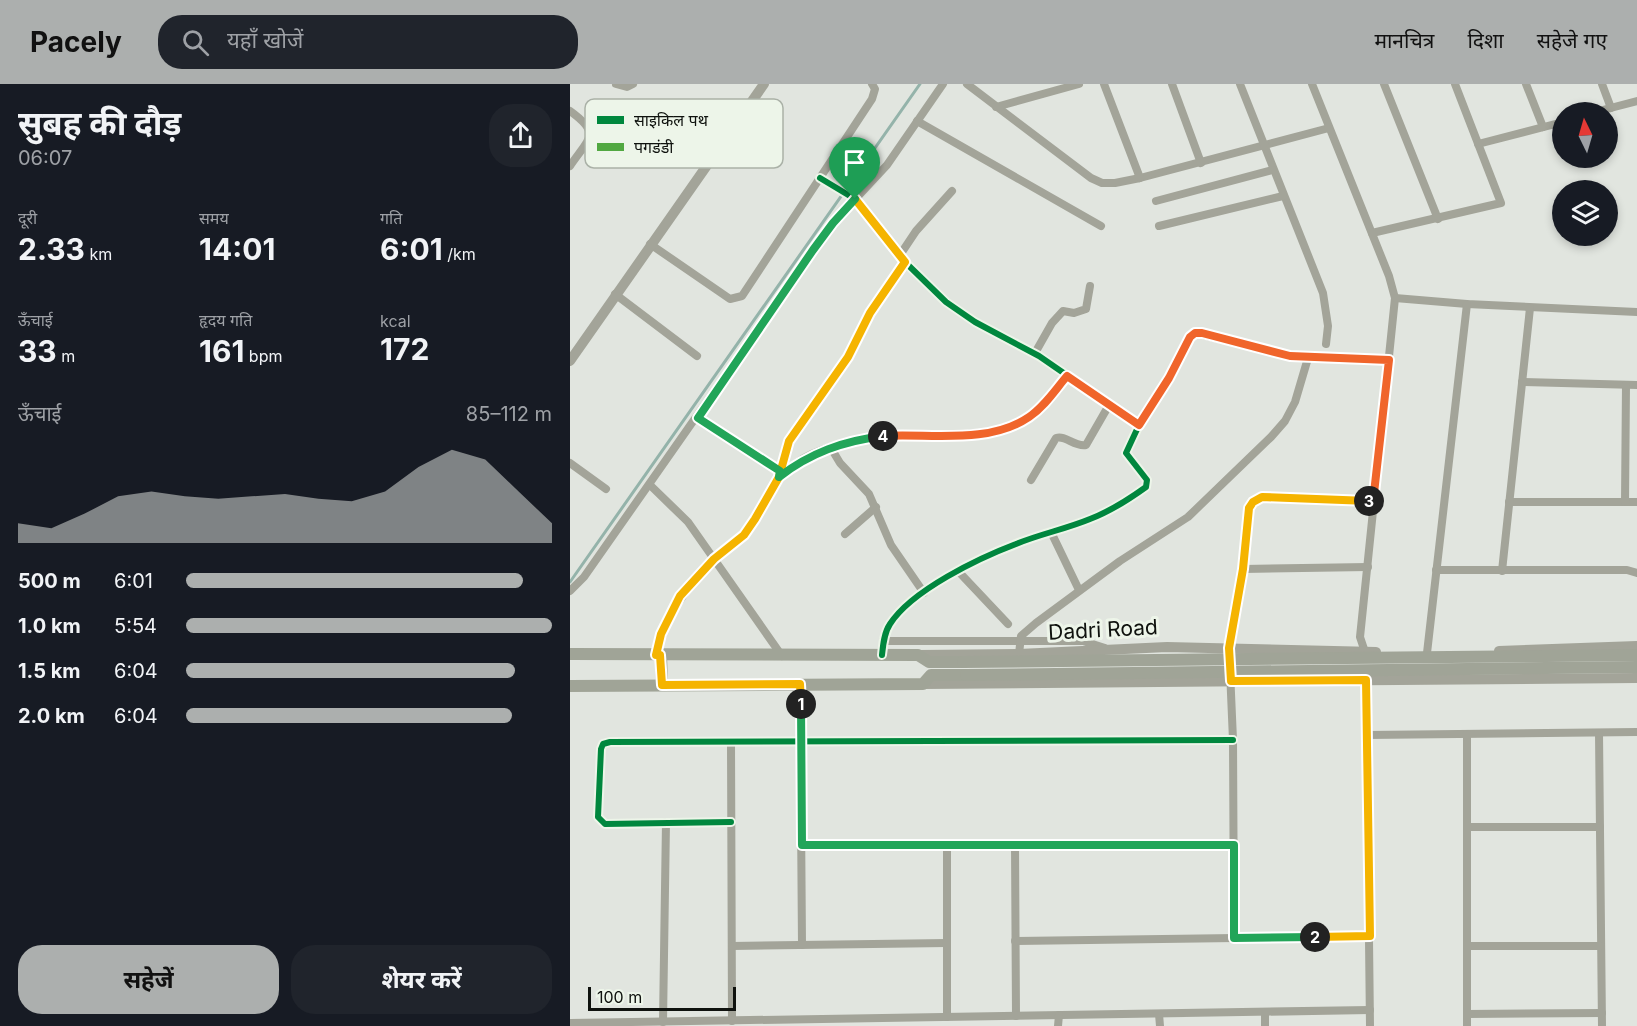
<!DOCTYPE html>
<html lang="hi">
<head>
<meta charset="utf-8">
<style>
	:root { --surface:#171b24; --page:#20242c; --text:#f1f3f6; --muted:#9ea1a6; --accent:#acafae }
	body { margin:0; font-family:Inter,"Noto Sans Devanagari",sans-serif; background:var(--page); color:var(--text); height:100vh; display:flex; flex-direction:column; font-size:22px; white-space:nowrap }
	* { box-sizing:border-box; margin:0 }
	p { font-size:20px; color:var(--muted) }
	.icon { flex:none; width:33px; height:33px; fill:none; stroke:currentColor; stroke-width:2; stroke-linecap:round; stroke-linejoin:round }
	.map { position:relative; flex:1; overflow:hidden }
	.drawer { display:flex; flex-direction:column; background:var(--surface); width:570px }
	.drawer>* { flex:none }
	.needle { width:39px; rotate:355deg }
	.buttons { position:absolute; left:982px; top:18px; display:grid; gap:12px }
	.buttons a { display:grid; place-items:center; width:66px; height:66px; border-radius:50%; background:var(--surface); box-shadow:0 3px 9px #0003; font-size:30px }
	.scale { position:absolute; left:18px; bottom:15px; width:148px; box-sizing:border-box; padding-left:6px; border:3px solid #0f120e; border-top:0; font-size:16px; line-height:21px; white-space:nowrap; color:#0f120e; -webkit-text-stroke:4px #edf5e9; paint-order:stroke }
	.pin { position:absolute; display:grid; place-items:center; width:51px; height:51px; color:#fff; margin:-62px -26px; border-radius:50% 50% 50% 0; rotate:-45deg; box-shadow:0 0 6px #0007 }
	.pin .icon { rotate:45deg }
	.km { position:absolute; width:30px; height:30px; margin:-15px; border-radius:50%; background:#222; color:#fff; font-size:16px; line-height:30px; text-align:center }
	.round { display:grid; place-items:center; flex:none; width:63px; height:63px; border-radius:24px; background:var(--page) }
	.summary { display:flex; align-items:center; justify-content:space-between; height:102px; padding:0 18px }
	h1 { font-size:33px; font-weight:700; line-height:45px }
	.figures { display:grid; grid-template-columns:repeat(3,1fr); gap:9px; height:102px; padding:6px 18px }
	.figures div { display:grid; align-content:center }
	.figures b { font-size:30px; font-weight:700 }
	.figures small { font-size:16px; font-weight:400 }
	.figures p { font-size:16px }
	.chart { height:168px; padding:12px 18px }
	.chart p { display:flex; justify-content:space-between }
	.chart svg { width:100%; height:108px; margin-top:6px; fill:var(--accent); opacity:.7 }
	.action { display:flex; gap:12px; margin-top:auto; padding:12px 18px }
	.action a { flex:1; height:69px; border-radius:24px; background:var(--accent); color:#111; font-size:24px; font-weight:700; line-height:69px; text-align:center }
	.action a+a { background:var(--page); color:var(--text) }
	ul { padding:0 18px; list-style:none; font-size:20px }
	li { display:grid; grid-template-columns:96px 72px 1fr; align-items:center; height:45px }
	li i { height:15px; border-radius:8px; background:var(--accent) }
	header { display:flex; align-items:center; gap:36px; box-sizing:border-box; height:84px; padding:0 30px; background:var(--accent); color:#111 }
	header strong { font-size:28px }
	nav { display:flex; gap:33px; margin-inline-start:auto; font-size:21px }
	.search { width:420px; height:54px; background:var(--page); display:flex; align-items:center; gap:15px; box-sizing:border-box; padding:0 21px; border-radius:24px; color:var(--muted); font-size:22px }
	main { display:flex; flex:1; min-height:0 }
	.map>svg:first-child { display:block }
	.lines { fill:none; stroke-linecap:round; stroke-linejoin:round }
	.stream { stroke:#94b3aa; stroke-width:3 }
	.minor { stroke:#a3a499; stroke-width:8 }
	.tertiary { stroke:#a3a499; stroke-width:10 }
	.secondary { stroke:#a0a497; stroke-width:12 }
	.secondary-bridge { stroke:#a0a497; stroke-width:12 }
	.quiet { stroke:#51a841; stroke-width:4.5; stroke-dasharray:9 4.5; stroke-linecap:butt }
	.cycleway-casing { stroke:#edf5e9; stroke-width:10 }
	.cycleway { stroke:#00873e; stroke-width:6 }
	.split-1-casing { stroke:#fff; stroke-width:12 }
	.split-2-casing { stroke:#fff; stroke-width:12 }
	.split-3-casing { stroke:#fff; stroke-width:12 }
	.split-4-casing { stroke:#fff; stroke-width:12 }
	.split-5-casing { stroke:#fff; stroke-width:12 }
	.split-1 { stroke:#f5b400; stroke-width:8 }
	.split-2 { stroke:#22a559; stroke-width:8 }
	.split-3 { stroke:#f5b400; stroke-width:8 }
	.split-4 { stroke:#f0652b; stroke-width:8 }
	.split-5 { stroke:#22a559; stroke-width:8 }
	.labels { text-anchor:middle; stroke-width:6; stroke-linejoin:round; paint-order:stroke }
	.street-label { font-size:21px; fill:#0f120e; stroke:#edf5e9 }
	.key { fill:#edf5e9; stroke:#aab1a7; stroke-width:1.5 }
	.key-label { font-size:16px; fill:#0f120e }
</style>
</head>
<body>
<header>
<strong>Pacely</strong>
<div class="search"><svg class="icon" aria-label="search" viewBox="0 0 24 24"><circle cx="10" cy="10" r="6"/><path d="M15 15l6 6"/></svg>यहाँ खोजें</div>
<nav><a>मानचित्र</a><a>दिशा</a><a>सहेजे गए</a></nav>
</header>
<main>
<section class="drawer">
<div class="summary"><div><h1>सुबह की दौड़</h1><p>06:07</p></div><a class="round"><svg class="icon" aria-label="share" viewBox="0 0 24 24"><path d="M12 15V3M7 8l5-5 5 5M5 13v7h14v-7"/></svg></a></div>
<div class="figures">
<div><p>दूरी</p><b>2.33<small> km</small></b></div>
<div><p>समय</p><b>14:01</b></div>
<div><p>गति</p><b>6:01<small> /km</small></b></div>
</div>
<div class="figures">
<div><p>ऊँचाई</p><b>33<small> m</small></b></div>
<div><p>हृदय गति</p><b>161<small> bpm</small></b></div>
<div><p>kcal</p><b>172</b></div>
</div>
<div class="chart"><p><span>ऊँचाई</span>85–112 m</p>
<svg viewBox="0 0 160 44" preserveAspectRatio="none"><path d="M0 44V36L10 38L20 32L30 25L40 23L50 25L60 26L70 25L80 24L90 26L100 27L110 23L120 13L130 6L140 10L150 23L160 36V44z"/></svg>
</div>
<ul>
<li><b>500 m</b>6:01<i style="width:92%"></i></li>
<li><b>1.0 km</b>5:54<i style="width:100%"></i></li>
<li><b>1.5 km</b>6:04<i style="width:90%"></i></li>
<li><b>2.0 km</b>6:04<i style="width:89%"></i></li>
</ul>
<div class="action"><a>सहेजें</a><a>शेयर करें</a></div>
</section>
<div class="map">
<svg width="1067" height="942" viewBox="0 0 1067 942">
	<rect width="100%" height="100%" fill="#e1e5df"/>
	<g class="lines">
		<path class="stream" d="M0,498L350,0"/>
		<g class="minor">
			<path d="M46,0L57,3L63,0"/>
			<path d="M397,0L521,94L532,99H545L570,94L759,44"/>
			<path d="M534,0L570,94"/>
			<path d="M602,0L631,79"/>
			<path d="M670,0L753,209L758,242L756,260"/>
			<path d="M742,0L819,192L825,214L790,553L795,568"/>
			<path d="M814,0L868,135"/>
			<path d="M956,0L973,43"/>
			<path d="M1032,0L1041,24"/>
			<path d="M426,23L509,0"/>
			<path d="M0,27C32,50 19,54 0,82"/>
			<path d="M1025,28L1067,17"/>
			<path d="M347,37L531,142"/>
			<path d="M908,60L993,38"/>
			<path d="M250,94L285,115L335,178L376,218L405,238L469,272L569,341L556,369L577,396L576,403C558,416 541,427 520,435C496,445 470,450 446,460C409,474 342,506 320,540C314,549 313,561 312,571"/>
			<path d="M586,117L702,86"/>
			<path d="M589,142L713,112"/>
			<path d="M802,149L931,119L885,0"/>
			<path d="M80,160L160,215L172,212L302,15L305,5L302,0"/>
			<path d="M330,171L346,147L382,107"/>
			<path d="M45,210L127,272"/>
			<path d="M825,214L897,220L1067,228"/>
			<path d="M465,269L482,239L493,227L504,229L516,225L520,202"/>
			<path d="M952,298L1067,301"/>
			<path d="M128,334L210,387"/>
			<path d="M569,341L599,294L620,253L625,249L720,272L819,276"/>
			<path d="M261,364L270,379L299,410L321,461L354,509"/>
			<path d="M0,379L36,405"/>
			<path d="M209,393L219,357L278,273L300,229L335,178"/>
			<path d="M461,396L486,354C496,351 504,363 516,361L539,321"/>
			<path d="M80,401L118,438L144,475C116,504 96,531 86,571"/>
			<path d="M939,418H1067"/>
			<path d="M1055,418L1056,301"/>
			<path d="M481,448L509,506"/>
			<path d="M275,450L306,423"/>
			<path d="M798,483L673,485L679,424L683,418L692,413L803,418"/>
			<path d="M866,486H1057L1067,489"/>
			<path d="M388,487L438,540"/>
			<path d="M932,487L960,224"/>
			<path d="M0,507L14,493L243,166L263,139L317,81L373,0"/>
			<path d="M313,557H513L535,564"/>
			<path d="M857,569L897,220"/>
			<path d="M449,570L451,552L466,539L550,477L618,433L701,353L715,337L725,318L738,274"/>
			<path d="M212,572L144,475C155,467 167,459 175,448C199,418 203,388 242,370C274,356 311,350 345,350C384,350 421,355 456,334C474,325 485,307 497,292"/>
			<path d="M796,596L800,942"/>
			<path d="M230,601L232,861"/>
			<path d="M1029,649L1032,942"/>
			<path d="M798,651L1067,648"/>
			<path d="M161,659L162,937"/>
			<path d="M161,738L35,740L28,733L31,665L33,660L40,658L663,656"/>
			<path d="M897,743H1030"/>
			<path d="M232,761H664"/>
			<path d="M445,761L446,932"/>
			<path d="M664,854L663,656L659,563L673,485"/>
			<path d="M445,857L800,852"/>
			<path d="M162,862L377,859"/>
			<path d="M897,862H1031"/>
			<path d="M695,928V942"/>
			<path d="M589,930L590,942"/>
			<path d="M897,930L1032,929"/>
			<path d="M377,933V761"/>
			<path d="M93,938L96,738"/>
			<path d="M0,939L800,926"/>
			<path d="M488,942L489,931"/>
			<path d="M897,942V650"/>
		</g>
		<g class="tertiary">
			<path d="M0,277L194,0"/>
			<path d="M929,567L1067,562"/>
			<path d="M348,571L449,570L597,563L806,568"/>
			<path d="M353,600L1067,594"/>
		</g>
		<g class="secondary">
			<path d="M0,570L348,571L359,578H393"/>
			<path d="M91,571L92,601"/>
			<path d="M0,602L353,600L361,591H396"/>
		</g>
		<g class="secondary-bridge">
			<path d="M393,578L1067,571"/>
			<path d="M396,591L1067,583"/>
		</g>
		<path class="quiet" d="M209,393L219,357L278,273L300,229L335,178"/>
		<defs>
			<g id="cycleway">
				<path d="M250,94L285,115L335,178L376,218L405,238L469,272L569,341L556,369L577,396L576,403C558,416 541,427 520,435C496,445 470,450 446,460C409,474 342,506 320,540C314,549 313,561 312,571"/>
				<path d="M161,738L35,740L28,733L31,665L33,660L40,658L663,656"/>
			</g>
		</defs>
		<use href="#cycleway" class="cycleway-casing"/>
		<use href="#cycleway" class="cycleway"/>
	</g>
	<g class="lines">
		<defs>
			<path id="split-1" d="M231,620L230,600L92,601L90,571H86L91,550L110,512L144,475L174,451L185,435L209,393L219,357L278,273L300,229L335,178L285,115"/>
			<path id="split-2" d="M231,620L232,761H664V854L745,853"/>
			<path id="split-3" d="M745,853L800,852L796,596L661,597L659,564L673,485L679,424L683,418L692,413L799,417"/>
			<path id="split-4" d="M313,352C359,349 418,361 459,333C475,322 485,306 497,292L569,341L599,294L620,253L625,249H632L720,272L819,276L803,418L799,417"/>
			<path id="split-5" d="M285,115L263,139L243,166L128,334L210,387L209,393C240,369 273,357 313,352"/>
		</defs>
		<use href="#split-1" class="split-1-casing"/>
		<use href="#split-2" class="split-2-casing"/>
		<use href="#split-3" class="split-3-casing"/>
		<use href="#split-4" class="split-4-casing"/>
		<use href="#split-5" class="split-5-casing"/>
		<use href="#split-1" class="split-1"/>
		<use href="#split-2" class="split-2"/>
		<use href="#split-3" class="split-3"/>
		<use href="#split-4" class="split-4"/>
		<use href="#split-5" class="split-5"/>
	</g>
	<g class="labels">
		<g class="street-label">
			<text transform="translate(533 546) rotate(-3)" y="7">Dadri Road</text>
		</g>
	</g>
	<rect x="15" y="15" width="198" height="69" rx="9" class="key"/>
	<rect x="27" y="32" width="27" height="8" fill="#00873e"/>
	<rect x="27" y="59" width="27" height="8" fill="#51a841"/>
	<g class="key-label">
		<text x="64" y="42">साइकिल पथ</text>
		<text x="64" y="69">पगडंडी</text>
	</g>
</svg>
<div class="buttons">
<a><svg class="needle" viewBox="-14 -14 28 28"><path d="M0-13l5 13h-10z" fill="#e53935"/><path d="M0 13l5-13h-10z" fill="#9ea1a6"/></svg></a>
<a><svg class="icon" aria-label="layers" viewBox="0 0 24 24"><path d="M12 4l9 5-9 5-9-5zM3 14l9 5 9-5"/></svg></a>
</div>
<div class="scale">100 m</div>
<div class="pin" style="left:285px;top:115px;background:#1e9e55"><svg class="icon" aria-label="arrive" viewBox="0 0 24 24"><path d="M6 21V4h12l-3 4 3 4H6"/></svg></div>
<b class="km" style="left:231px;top:620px">1</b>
<b class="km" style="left:745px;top:853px">2</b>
<b class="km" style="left:799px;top:417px">3</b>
<b class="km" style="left:313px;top:352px">4</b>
</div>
</main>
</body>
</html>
